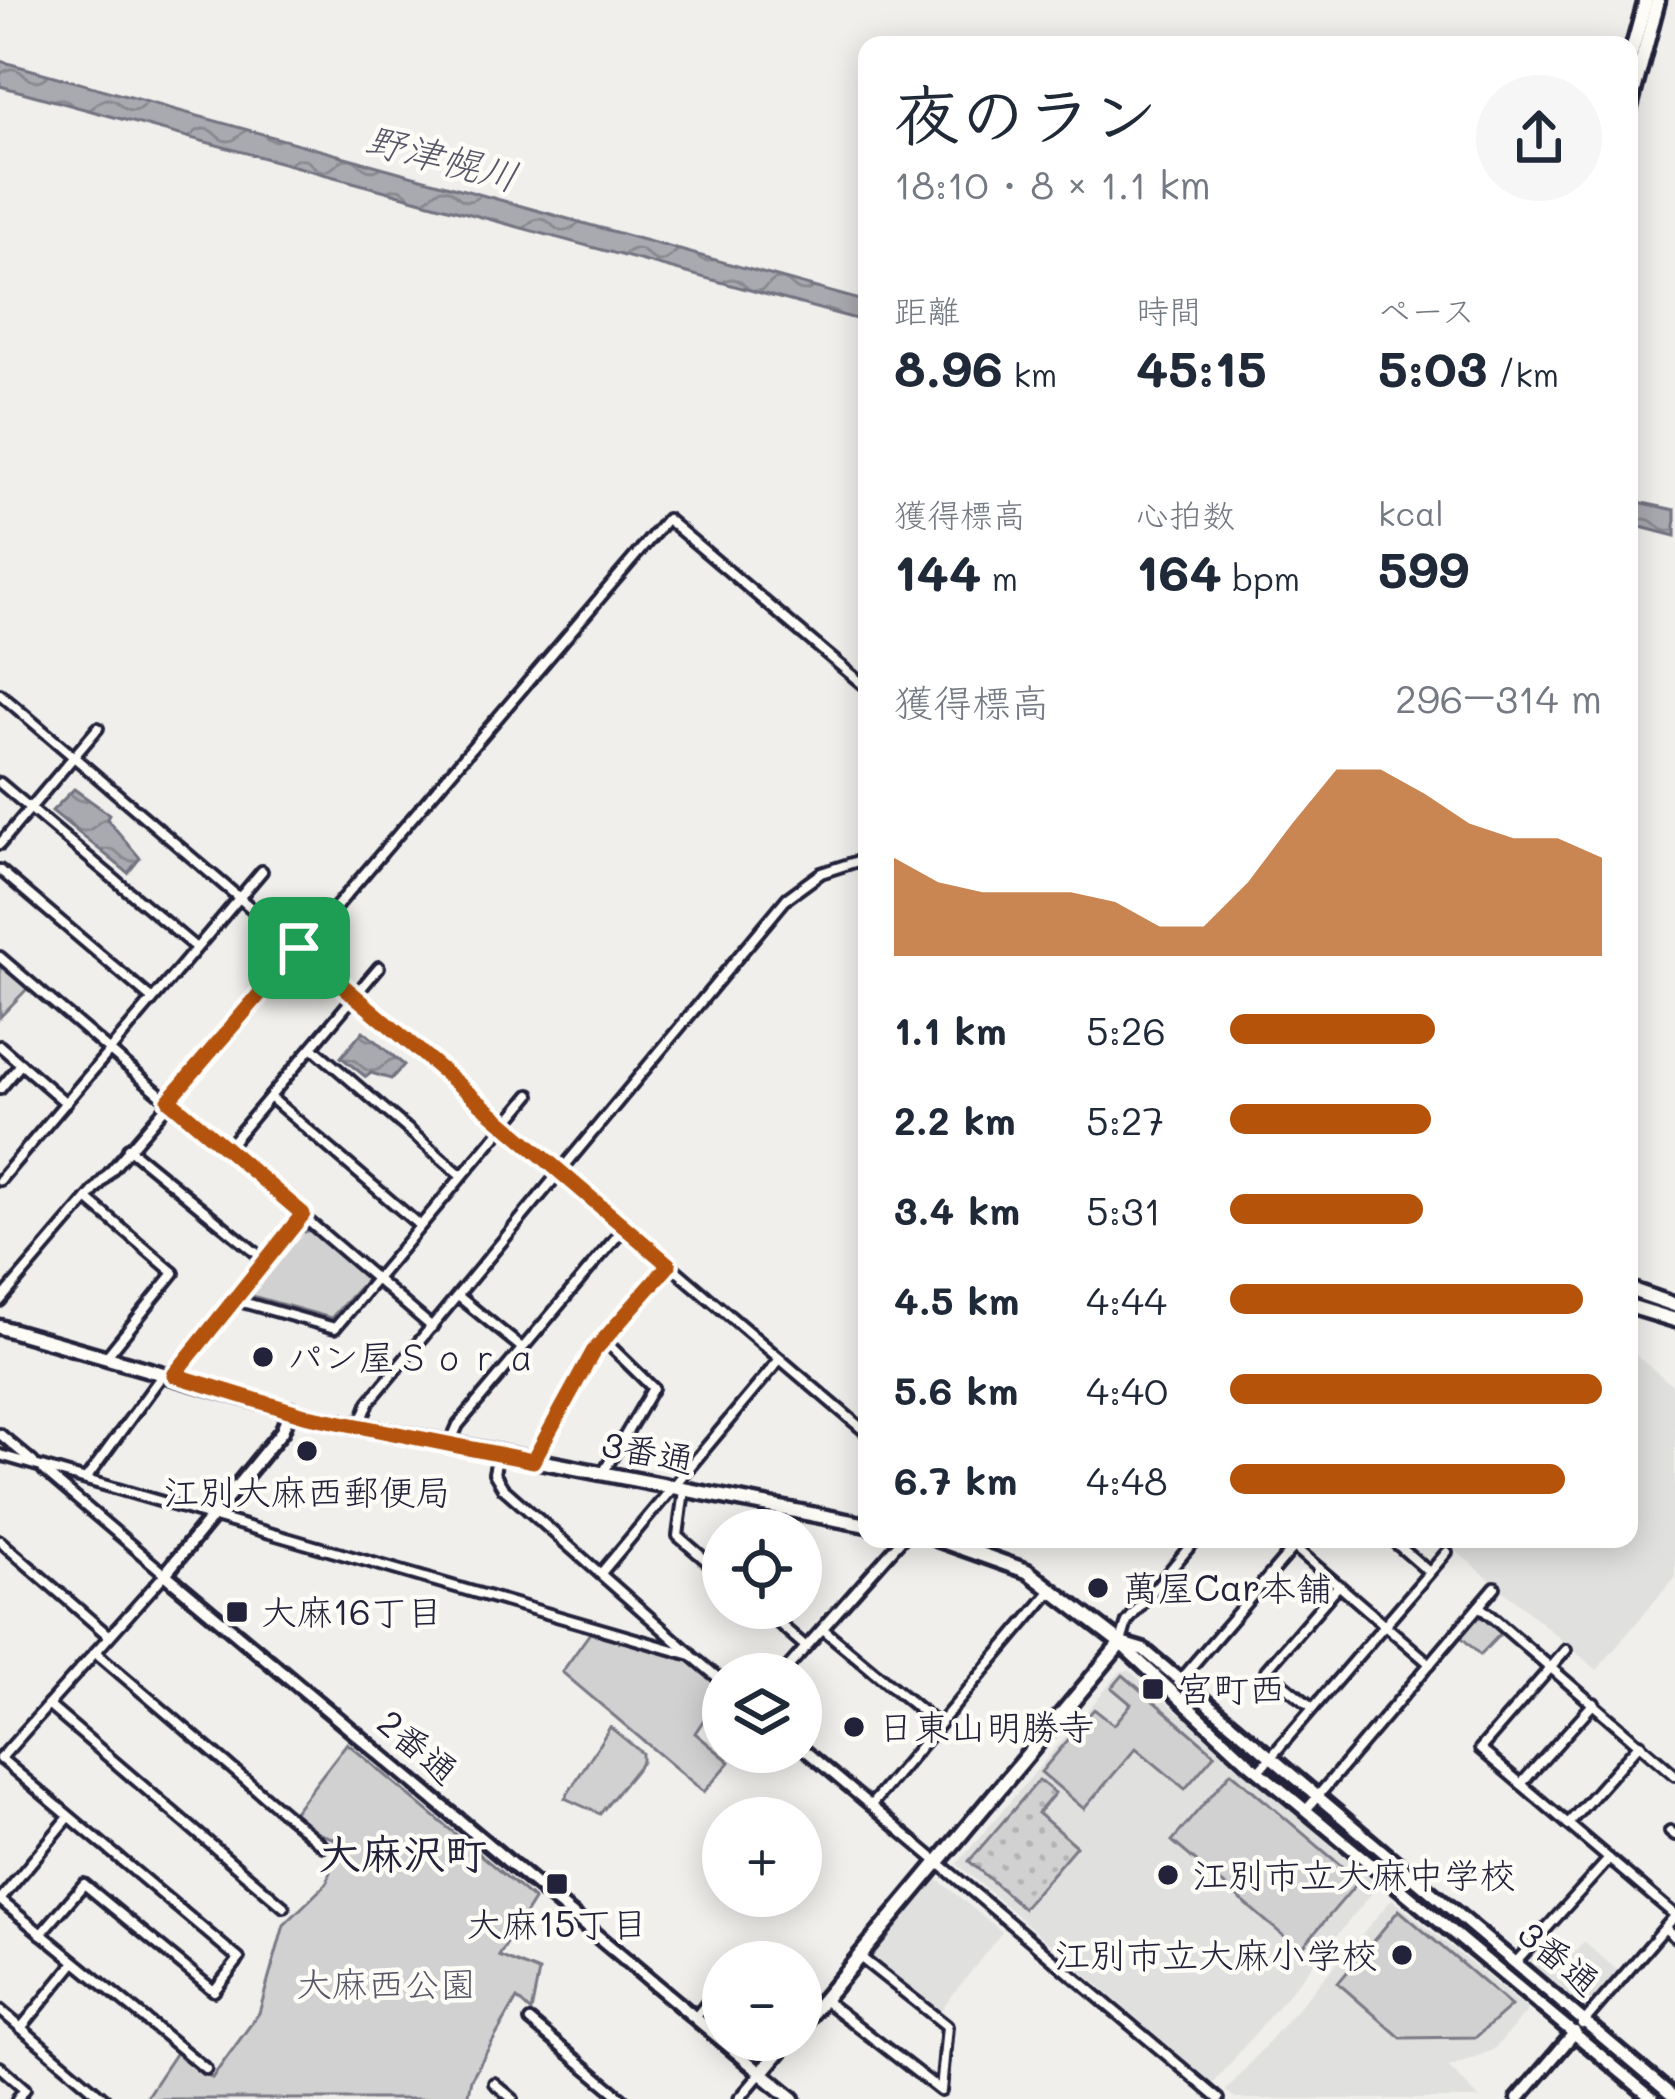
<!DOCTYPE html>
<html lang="ja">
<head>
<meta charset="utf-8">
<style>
	:root { --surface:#fff; --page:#f6f6f7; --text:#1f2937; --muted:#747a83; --accent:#b45309 }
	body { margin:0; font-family:Mali,"Klee One",sans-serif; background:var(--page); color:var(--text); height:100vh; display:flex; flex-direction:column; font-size:45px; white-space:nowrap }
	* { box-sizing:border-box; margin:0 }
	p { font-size:39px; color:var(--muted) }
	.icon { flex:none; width:66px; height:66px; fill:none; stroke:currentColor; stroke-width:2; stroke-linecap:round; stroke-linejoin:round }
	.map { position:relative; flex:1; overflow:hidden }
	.side { position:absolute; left:858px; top:36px; width:780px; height:1512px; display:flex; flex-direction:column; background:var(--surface); border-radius:24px; box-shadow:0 6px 30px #0003 }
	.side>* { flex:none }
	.buttons { position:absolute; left:702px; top:1509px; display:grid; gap:24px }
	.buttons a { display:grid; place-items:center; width:120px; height:120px; border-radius:50%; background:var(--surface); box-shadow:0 6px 30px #0003; font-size:60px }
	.pin { position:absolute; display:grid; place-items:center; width:102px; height:102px; color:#fff; margin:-51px; border-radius:24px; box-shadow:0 6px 18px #0006 }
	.round { display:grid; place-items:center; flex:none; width:126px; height:126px; border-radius:63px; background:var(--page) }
	.overview { display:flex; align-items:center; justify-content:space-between; height:204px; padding:0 36px }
	h1 { font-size:66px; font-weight:800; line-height:90px }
	.metrics { display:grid; grid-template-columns:repeat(3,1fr); gap:18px; height:204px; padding:12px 36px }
	.metrics div { display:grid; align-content:center }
	.metrics b { font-size:51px; font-weight:800 }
	.metrics small { font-size:33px; font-weight:400 }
	.metrics p { font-size:33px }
	.chart { height:336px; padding:24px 36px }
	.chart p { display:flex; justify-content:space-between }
	.chart svg { width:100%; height:216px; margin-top:12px; fill:var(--accent); opacity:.7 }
	ul { padding:0 36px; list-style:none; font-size:39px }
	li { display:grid; grid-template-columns:192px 144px 1fr; align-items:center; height:90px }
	li i { height:30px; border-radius:15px; background:var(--accent) }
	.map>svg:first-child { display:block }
	.built { fill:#e0e0df }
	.grass { fill:url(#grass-dots); stroke:#7a7a86; stroke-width:3 }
	.park { fill:#d2d1d1; stroke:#7a7a86; stroke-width:3 }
	.water { fill:url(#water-waves); stroke:#737381; stroke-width:3 }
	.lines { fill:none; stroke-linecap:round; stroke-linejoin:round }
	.minor-casing { stroke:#22223b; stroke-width:16 }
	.tertiary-casing { stroke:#22223b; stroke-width:20 }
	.secondary-casing { stroke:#22223b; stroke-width:21 }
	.minor { stroke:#fdfcf7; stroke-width:8 }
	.tertiary { stroke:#fdfcf7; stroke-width:10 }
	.secondary { stroke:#fdfcf7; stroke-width:12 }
	.route-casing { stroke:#fff; stroke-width:24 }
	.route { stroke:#b45309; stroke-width:15 }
	.poi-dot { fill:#22223b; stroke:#fdfcf7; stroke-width:4.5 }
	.labels { text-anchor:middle; stroke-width:9; stroke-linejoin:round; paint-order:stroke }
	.poi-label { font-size:36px; fill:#22223b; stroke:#fdfcf7; text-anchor:start }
	.street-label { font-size:36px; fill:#22223b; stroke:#fdfcf7 }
	.park-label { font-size:36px; fill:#575768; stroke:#fdfcf7 }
	.water-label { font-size:39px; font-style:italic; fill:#58586a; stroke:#fdfcf7 }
	.quarter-label { font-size:42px; font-weight:bold; fill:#22223b; stroke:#fdfcf7 }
</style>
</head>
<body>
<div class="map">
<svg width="1675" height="2099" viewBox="0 0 1675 2099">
	<defs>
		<pattern id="grass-dots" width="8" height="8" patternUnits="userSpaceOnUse" patternTransform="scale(3)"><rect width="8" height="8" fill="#d2d1d1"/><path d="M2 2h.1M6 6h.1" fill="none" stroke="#b4b3b4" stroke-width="1.8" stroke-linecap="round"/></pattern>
		<pattern id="water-waves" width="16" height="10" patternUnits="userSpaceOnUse" patternTransform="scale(3)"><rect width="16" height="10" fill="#a9a9b0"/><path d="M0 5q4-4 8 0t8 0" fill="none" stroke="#898990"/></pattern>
	</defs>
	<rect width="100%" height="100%" fill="#f0efec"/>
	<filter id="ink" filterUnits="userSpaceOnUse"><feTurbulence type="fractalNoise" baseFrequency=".00833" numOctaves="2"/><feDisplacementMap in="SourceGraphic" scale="24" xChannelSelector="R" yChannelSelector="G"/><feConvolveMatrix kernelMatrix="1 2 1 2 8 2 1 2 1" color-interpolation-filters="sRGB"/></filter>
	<g filter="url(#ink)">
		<g class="built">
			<path d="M1629,1350L1675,1387V1577L1597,1670L1442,1539H1629Z"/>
			<path d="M1121,1671H1130L1378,1886L1213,2084L957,1864Z"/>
			<path d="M937,1879L1002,1932L940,2011L871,1957Z"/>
			<path d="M1392,1899L1528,2010L1493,2050L1449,2067L1480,2099H1236L1226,2091Z"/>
			<path d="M1544,1939L1569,1959L1584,1942L1618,1971L1592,2001L1581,2005L1527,1959Z"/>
		</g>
		<path class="grass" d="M1039,1780L1055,1793L1038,1813L1076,1846L1023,1908L969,1861Z"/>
		<g class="park">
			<path d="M0,965L28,988L0,1017Z"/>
			<path d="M311,1230L365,1273V1281L331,1318L252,1296L251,1289L300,1233Z"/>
			<path d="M1485,1617L1502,1632L1480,1655L1460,1636L1476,1618Z"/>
			<path d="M590,1633L687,1659L723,1691L695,1733L730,1762L704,1792L562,1672Z"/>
			<path d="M1123,1675L1215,1754L1185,1789L1136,1748L1084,1809L1041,1772L1094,1709L1114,1725L1131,1704L1112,1688Z"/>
			<path d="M610,1727L642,1753V1762L600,1814L565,1798Z"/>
			<path d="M347,1743L534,1900L499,1956L539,1972L531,2012L517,1999L471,2079L467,2099H145L177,2051L212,2078L259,2013L284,1925L327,1883L338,1840L320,1834L293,1813Z"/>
			<path d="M1231,1772L1359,1881L1300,1950L1172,1841Z"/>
			<path d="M1399,1910L1511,2006L1476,2037L1401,2038L1338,1983Z"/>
		</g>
		<g class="water">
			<path d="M0,61L867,302V322L0,86Z"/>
			<path d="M1629,500L1675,510V536L1629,524Z"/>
			<path d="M74,789L109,814L107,819L140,858L128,873L52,811Z"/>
			<path d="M363,1031L404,1065L391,1079L371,1073L366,1077L341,1057Z"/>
		</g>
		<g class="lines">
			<defs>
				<g id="minor">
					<path d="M0,694L867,1433"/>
					<path d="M0,783L196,948"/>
					<path d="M0,844L98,728"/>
					<path d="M0,870L152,999"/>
					<path d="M0,957L432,1327"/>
					<path d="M0,1046L66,1103"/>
					<path d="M312,1047L462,1176"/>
					<path d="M0,1089L21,1064"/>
					<path d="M270,1097L420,1226"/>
					<path d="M128,1148L266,1261"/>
					<path d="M226,1149L379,967"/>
					<path d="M0,1180L262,871"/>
					<path d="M87,1199L174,1273L107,1356"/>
					<path d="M458,1296L522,1348"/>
					<path d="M235,1300L335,1328L530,1095"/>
					<path d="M0,1301L667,519L867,688"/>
					<path d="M174,1375L303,1215"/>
					<path d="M360,1425L369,1402L787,898L821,873L867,858"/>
					<path d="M0,1434L33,1462"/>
					<path d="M450,1443L458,1425L624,1228"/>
					<path d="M498,1454L494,1473L503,1488L690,1653"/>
					<path d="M0,1455L691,1655L723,1682"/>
					<path d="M534,1460L593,1352L669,1265"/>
					<path d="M603,1473L653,1388L604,1340"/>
					<path d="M86,1479L163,1374"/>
					<path d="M684,1490L678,1536L723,1575"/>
					<path d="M1285,1539L1430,1664"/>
					<path d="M1391,1539L1429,1572"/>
					<path d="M0,1541L109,1636"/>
					<path d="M602,1572L780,1359"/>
					<path d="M1479,1606L1675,1775"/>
					<path d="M761,1608L805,1646"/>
					<path d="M823,1629L938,1725"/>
					<path d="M1121,1642L1127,1622L1196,1539"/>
					<path d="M1566,1650L1480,1749L1675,1915"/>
					<path d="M95,1652L323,1846"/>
					<path d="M782,1674L902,1539"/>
					<path d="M1178,1682L1294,1547"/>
					<path d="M48,1705L284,1907"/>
					<path d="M1313,1708L1266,1670L1339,1585"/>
					<path d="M801,1747L1219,2099"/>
					<path d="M0,1758L239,1959L214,1991L84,1884L41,1934"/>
					<path d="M0,1759L165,1574L44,1471"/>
					<path d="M1259,1771L1447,1552"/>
					<path d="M1521,1784L1594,1703"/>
					<path d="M871,1805L1053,1589"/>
					<path d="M1306,1810L1495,1587"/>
					<path d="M1568,1824L1640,1743"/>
					<path d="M1670,1831L1675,1835"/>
					<path d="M0,1900L206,2069"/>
					<path d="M0,1900L69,1817"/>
					<path d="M1665,1928L1675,1937"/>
					<path d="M1517,1961L1609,1859"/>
					<path d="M824,2000L941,2091L947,2026L860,1957"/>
					<path d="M0,2010L105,2099"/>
					<path d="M695,2018L723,1983"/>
					<path d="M530,2021L623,2099"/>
					<path d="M1582,2024L1675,1916"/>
					<path d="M21,2028L75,1962"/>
					<path d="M0,2067L25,2089L17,2099"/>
					<path d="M494,2083L513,2099"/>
					<path d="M739,2099L761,2073"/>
				</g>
				<g id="tertiary">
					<path d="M291,1409L282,1431L165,1574L761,2073"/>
					<path d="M1121,1643L1144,1650L1675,2098"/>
					<path d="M1123,1646L1249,1763L1653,2099"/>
					<path d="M1518,2099L1575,2032"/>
				</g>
				<g id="secondary">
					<path d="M1629,62L1646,0"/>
					<path d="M1629,110L1658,0"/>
					<path d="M1629,1289L1675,1305"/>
					<path d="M1629,1306L1675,1320"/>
					<path d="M0,1327L309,1416L867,1525"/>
					<path d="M801,2026L1121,1643L1027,1571L937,1539"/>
					<path d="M789,2040L761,2073L793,2099"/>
				</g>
			</defs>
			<use href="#minor" class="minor-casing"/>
			<use href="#tertiary" class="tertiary-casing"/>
			<use href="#secondary" class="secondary-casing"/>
			<use href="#minor" class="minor"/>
			<use href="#tertiary" class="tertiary"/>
			<use href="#secondary" class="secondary"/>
		</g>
	</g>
	<g class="lines" filter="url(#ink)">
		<defs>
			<path id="route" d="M299,948L669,1265L593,1352L533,1461L308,1416L174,1375L303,1214L169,1100Z"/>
		</defs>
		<use href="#route" class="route-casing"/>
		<use href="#route" class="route"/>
	</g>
	<g class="poi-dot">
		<circle cx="263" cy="1357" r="12"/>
		<circle cx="307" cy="1451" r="12"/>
		<circle cx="1098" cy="1588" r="12"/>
		<rect x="225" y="1600" width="24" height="24" rx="6"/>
		<rect x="1141" y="1677" width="24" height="24" rx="6"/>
		<circle cx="854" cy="1727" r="12"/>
		<circle cx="1168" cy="1875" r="12"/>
		<rect x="545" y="1872" width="24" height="24" rx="6"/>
		<circle cx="1402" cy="1955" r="12"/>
	</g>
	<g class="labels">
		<g class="poi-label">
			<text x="287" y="1370">パン屋Ｓｏｒａ</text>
			<text x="307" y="1505" text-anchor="middle">江別大麻西郵便局</text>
			<text x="1122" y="1601">萬屋Car本舗</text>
			<text x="261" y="1625">大麻16丁目</text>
			<text x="1177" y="1702">宮町西</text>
			<text x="878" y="1740">日東山明勝寺</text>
			<text x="1192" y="1888">江別市立大麻中学校</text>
			<text x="557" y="1937" text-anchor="middle">大麻15丁目</text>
			<text x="1378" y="1968" text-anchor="end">江別市立大麻小学校</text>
		</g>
		<g class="street-label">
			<text transform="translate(648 1452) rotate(11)" y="13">3番通</text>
			<text transform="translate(418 1747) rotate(40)" y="13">2番通</text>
			<text transform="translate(1559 1958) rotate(40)" y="13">3番通</text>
		</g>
		<g class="park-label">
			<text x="386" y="1997">大麻西公園</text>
		</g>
		<g class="water-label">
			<text transform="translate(442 158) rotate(15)" y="14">野津幌川</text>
		</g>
		<g class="quarter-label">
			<text x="403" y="1869">大麻沢町</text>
		</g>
	</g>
</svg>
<div class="buttons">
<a><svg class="icon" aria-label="locate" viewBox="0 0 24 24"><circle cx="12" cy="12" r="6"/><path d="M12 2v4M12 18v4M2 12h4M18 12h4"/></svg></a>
<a><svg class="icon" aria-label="layers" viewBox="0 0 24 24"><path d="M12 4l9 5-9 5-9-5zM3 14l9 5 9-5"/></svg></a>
<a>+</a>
<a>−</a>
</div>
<div class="pin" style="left:299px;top:948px;background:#1e9e55"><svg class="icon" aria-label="arrive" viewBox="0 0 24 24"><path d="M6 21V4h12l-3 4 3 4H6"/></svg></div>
<section class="side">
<div class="overview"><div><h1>夜のラン</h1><p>18:10 · 8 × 1.1 km</p></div><a class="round"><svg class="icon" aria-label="share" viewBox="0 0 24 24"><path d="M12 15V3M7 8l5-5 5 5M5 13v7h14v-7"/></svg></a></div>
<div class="metrics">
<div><p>距離</p><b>8.96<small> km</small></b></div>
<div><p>時間</p><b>45:15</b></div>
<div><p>ペース</p><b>5:03<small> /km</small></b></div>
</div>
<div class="metrics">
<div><p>獲得標高</p><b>144<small> m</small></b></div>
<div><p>心拍数</p><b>164<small> bpm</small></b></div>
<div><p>kcal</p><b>599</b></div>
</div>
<div class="chart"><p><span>獲得標高</span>296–314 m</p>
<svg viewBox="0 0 160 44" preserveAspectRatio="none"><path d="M0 44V24L10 29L20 31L30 31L40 31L50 33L60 38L70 38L80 29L90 17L100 6L110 6L120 11L130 17L140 20L150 20L160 24V44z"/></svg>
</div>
<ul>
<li><b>1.1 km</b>5:26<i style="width:55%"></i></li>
<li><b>2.2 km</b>5:27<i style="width:54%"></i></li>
<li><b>3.4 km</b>5:31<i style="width:52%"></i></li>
<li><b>4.5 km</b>4:44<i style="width:95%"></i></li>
<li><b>5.6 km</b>4:40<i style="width:100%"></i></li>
<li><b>6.7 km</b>4:48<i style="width:90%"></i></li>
</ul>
</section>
</div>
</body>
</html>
